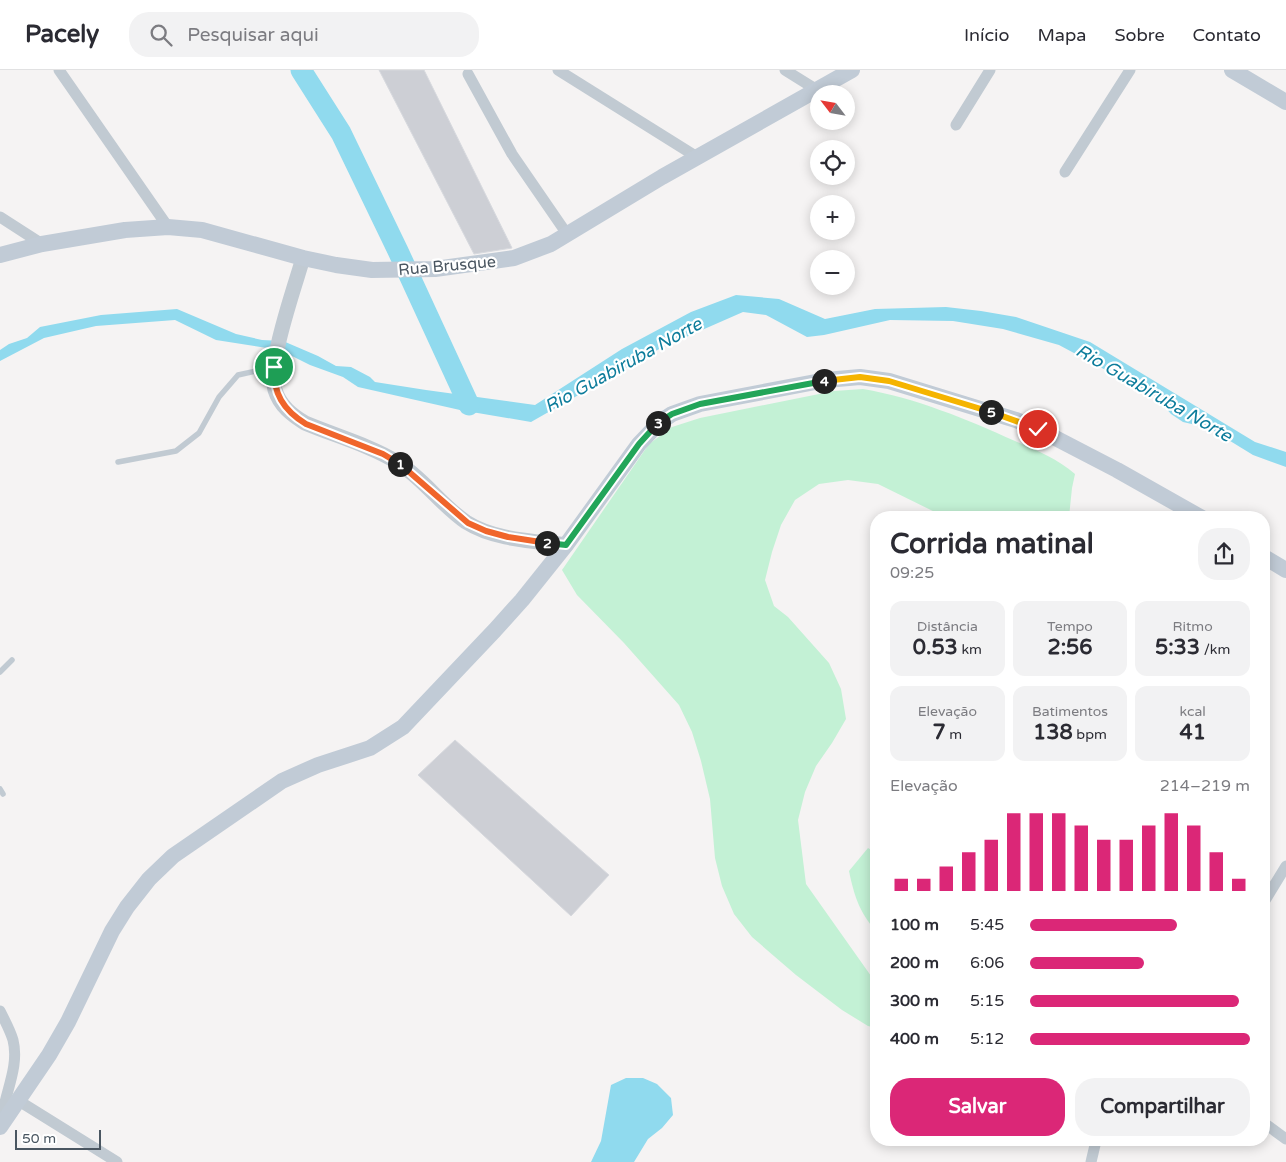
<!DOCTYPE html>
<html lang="pt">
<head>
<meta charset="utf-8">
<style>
	:root { --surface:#fff; --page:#f2f2f3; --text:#2b2b33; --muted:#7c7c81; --line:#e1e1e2; --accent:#db2777 }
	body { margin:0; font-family:"Varela Round",sans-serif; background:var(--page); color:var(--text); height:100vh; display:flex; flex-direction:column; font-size:19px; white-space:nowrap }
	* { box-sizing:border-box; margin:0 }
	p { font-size:16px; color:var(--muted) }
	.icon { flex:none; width:28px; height:28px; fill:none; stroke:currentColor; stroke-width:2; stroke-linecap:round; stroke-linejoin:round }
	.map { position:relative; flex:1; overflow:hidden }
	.sheet { position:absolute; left:870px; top:441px; width:400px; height:635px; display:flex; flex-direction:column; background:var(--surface); border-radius:20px; box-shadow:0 2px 12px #0003 }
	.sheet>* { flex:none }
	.needle { width:32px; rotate:301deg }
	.fabs { position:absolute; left:810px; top:15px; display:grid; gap:10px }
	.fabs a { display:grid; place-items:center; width:45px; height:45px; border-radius:50%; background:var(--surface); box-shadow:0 2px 12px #0003; font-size:25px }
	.scale { position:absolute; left:15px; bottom:12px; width:86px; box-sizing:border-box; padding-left:5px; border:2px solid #4a5661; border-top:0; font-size:14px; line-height:18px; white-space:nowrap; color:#4a5661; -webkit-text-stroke:4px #fff; paint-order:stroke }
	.pin { position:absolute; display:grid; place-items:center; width:42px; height:42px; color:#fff; margin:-21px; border:2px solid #fff; border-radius:50%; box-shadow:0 1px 5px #0007 }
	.km { position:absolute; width:25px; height:25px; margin:-12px; border-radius:50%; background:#222; color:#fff; font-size:14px; line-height:25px; text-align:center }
	.round { display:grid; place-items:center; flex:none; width:52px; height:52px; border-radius:20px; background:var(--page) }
	.summary { display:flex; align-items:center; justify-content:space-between; height:85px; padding:0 20px }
	h1 { font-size:28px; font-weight:700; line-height:38px }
	.stats { display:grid; grid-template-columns:repeat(3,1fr); gap:8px; height:85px; padding:5px 20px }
	.stats div { display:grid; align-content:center; border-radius:12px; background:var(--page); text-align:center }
	.stats b { font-size:21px; font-weight:700 }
	.stats small { font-size:14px; font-weight:400 }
	.stats p { font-size:14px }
	.chart { height:140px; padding:10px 20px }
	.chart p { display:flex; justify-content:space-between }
	.chart svg { width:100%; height:90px; margin-top:5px; stroke:var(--accent); stroke-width:6 }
	.cta { display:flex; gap:10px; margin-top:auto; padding:10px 20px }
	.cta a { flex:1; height:58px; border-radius:20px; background:var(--accent); color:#fff; font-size:20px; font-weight:700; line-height:58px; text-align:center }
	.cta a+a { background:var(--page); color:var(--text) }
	ul { padding:0 20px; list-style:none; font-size:16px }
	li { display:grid; grid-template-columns:80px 60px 1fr; align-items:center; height:38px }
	li i { height:12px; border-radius:6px; background:var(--accent) }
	header { display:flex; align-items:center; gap:30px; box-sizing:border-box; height:70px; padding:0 25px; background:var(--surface); border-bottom:1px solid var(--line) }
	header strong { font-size:24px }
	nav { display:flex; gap:28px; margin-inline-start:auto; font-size:18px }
	.search { width:350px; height:45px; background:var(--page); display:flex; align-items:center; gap:12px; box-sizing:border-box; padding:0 18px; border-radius:20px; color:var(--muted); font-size:19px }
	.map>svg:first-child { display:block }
	.green { fill:#c3f1d5 }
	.water { fill:#90daee }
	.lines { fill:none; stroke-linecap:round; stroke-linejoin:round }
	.river { stroke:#90daee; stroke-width:21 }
	.building { fill:#cdcfd5; stroke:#d7d9de }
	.service { stroke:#c1cad2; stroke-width:5.5 }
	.minor { stroke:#c1cad2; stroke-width:11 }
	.tertiary { stroke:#c1cad2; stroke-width:15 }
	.secondary { stroke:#c1cbd6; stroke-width:16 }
	.split-1-casing { stroke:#fff; stroke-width:10 }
	.split-2-casing { stroke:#fff; stroke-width:10 }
	.split-3-casing { stroke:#fff; stroke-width:10 }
	.split-4-casing { stroke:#fff; stroke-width:10 }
	.split-5-casing { stroke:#fff; stroke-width:10 }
	.split-6-casing { stroke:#fff; stroke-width:10 }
	.split-1 { stroke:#f0652b; stroke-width:6 }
	.split-2 { stroke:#f0652b; stroke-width:6 }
	.split-3 { stroke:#22a559; stroke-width:6 }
	.split-4 { stroke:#22a559; stroke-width:6 }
	.split-5 { stroke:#f5b400; stroke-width:6 }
	.split-6 { stroke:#f5b400; stroke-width:6 }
	.labels { text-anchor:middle; stroke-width:4.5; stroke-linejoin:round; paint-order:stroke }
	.street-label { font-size:16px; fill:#4a5661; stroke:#fff }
	.water-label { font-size:18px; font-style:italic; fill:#0c7c9b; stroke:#fff }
</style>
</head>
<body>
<header>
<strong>Pacely</strong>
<div class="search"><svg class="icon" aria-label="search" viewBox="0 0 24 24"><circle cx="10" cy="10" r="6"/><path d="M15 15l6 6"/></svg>Pesquisar aqui</div>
<nav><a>Início</a><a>Mapa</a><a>Sobre</a><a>Contato</a></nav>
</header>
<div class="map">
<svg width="1286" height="1092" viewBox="0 0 1286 1092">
	<rect width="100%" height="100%" fill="#f5f3f3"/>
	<g class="green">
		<path d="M863,319C916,328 966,349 1015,371C1036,380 1058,389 1075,404L1072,418L1069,447H945L878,414L848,410L819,414L795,430L781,455L772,482L765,510L774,536L788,547L829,593L841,619L846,649L832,673L816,696L805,722L798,750L806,814L876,913V958L868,956L842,940L796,905L752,867L734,844L722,816L715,788L710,729L701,691L692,662L679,635L624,573L577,525L562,500L649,374L672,357L700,348L834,321Z"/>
		<path d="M868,778L876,783V861C859,842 854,825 849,801Z"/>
	</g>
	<g class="water">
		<path d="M736,225L779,229L825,249L875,239L946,237L981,241L1016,247L1090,272L1255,372L1286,382V397L1253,385L1209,358L1183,352L1171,344L1156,327L1059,275L1003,259L953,251L890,250L824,265L807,267L766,245L743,242L661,278L531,352L460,340L358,317L343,307L310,295L280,280L216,270L175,250L96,256L44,268L0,291V280L9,274L27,268L40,257L101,245L177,239L236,264L262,270L283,271L318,286L336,296L351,297L370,307L375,312L426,320L535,335L622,279L691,242Z"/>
		<path d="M626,1008H643L657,1014L671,1028L673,1045L662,1058L648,1069L634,1092H591L601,1071L611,1015Z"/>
	</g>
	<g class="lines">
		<path class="river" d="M301,0L341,63L398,181L469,335"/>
	</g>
	<g class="building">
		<path d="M379,0H424L512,178L474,184Z"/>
		<path d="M455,670L609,805L571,846L418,705Z"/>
	</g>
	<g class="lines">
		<g class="service">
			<path d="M118,392L176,381L199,363L219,327L238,305L274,297"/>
			<path d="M0,602L12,590"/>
			<path d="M0,719L3,724"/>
		</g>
		<g class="minor">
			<path d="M59,0L168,157"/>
			<path d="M558,0L697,87"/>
			<path d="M785,0L817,20"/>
			<path d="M468,4L512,84L567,164"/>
			<path d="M956,55L990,0"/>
			<path d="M1065,102L1130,0"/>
			<path d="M0,147L42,174"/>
			<path d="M1264,832L1286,796"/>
			<path d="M0,941C5,951 10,960 13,970C20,998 3,1026 1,1054"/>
			<path d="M19,1031L117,1092"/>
			<path d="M1264,1053L1286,1069"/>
			<path d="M1091,1092L1095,1075L1097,1070"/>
		</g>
		<path class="tertiary" d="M303,188C295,216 267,294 275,320C280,336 292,345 305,353C336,366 369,375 397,392C423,408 441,435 466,452C494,470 534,471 566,475"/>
		<g class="secondary">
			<path d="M1232,0L1286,32"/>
			<path d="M0,185L42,174L125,160L168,157L202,160L303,188L336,195L372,200L435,199L514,188L551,174L662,107L852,0"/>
			<path d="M1264,487L1286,500"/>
			<path d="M0,1057L49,985L68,952L112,861L127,837L149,809L173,786L282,711L318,695L370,678L403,657L495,560L522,530L566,475L639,374L660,352L672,344L700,334L826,310L860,307L889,311L1016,350L1038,359L1117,400L1202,448"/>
		</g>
	</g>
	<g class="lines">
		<defs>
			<path id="split-1" d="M274,297C273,323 283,340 306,354L383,384L400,394"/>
			<path id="split-2" d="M400,394L468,453L486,461L508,467L547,473"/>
			<path id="split-3" d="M547,473L566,475L639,374L658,353"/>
			<path id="split-4" d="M658,353L672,344L700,334L824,311"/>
			<path id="split-5" d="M824,311L860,307L889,311L991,342"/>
			<path id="split-6" d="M991,342L1038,359"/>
		</defs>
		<use href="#split-1" class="split-1-casing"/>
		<use href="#split-2" class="split-2-casing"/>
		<use href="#split-3" class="split-3-casing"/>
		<use href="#split-4" class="split-4-casing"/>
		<use href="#split-5" class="split-5-casing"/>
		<use href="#split-6" class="split-6-casing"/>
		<use href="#split-1" class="split-1"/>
		<use href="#split-2" class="split-2"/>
		<use href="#split-3" class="split-3"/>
		<use href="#split-4" class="split-4"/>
		<use href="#split-5" class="split-5"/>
		<use href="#split-6" class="split-6"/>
	</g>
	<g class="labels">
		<g class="street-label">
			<text transform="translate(447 195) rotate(-5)" y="6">Rua Brusque</text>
		</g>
		<g class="water-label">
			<text transform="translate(623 295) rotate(-29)" y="6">Rio Guabiruba Norte</text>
			<text transform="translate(1154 323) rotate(30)" y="6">Rio Guabiruba Norte</text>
		</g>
	</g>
</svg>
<div class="fabs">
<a><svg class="needle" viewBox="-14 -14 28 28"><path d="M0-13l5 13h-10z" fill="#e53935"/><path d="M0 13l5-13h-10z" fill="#7c7c81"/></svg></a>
<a><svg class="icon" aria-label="locate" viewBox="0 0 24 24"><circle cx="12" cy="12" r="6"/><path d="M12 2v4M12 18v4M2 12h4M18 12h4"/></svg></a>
<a>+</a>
<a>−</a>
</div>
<div class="scale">50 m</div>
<div class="pin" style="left:274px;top:297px;background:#1e9e55"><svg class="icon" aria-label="arrive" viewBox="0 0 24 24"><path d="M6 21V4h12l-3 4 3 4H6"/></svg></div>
<div class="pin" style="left:1038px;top:359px;background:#d93025"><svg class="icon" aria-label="check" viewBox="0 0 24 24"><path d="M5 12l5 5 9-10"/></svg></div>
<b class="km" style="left:400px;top:394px">1</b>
<b class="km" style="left:547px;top:473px">2</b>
<b class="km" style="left:658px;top:353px">3</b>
<b class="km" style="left:824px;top:311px">4</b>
<b class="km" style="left:991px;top:342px">5</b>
<section class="sheet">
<div class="summary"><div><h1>Corrida matinal</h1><p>09:25</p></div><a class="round"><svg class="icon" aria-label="share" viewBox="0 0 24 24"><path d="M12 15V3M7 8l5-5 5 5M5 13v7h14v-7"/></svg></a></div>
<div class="stats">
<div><p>Distância</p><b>0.53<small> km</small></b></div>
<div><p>Tempo</p><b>2:56</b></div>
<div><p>Ritmo</p><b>5:33<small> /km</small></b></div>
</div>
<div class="stats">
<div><p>Elevação</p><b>7<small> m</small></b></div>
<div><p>Batimentos</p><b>138<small> bpm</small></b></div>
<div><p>kcal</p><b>41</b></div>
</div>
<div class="chart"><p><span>Elevação</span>214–219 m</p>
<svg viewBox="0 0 160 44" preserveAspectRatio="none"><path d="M5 44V38M15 44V38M25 44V32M35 44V25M45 44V19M55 44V6M65 44V6M75 44V6M85 44V12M95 44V19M105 44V19M115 44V12M125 44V6M135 44V12M145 44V25M155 44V38"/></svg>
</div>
<ul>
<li><b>100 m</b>5:45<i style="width:67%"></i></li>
<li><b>200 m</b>6:06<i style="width:52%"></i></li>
<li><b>300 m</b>5:15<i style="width:95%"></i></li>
<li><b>400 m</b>5:12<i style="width:100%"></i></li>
</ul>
<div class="cta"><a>Salvar</a><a>Compartilhar</a></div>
</section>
</div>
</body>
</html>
